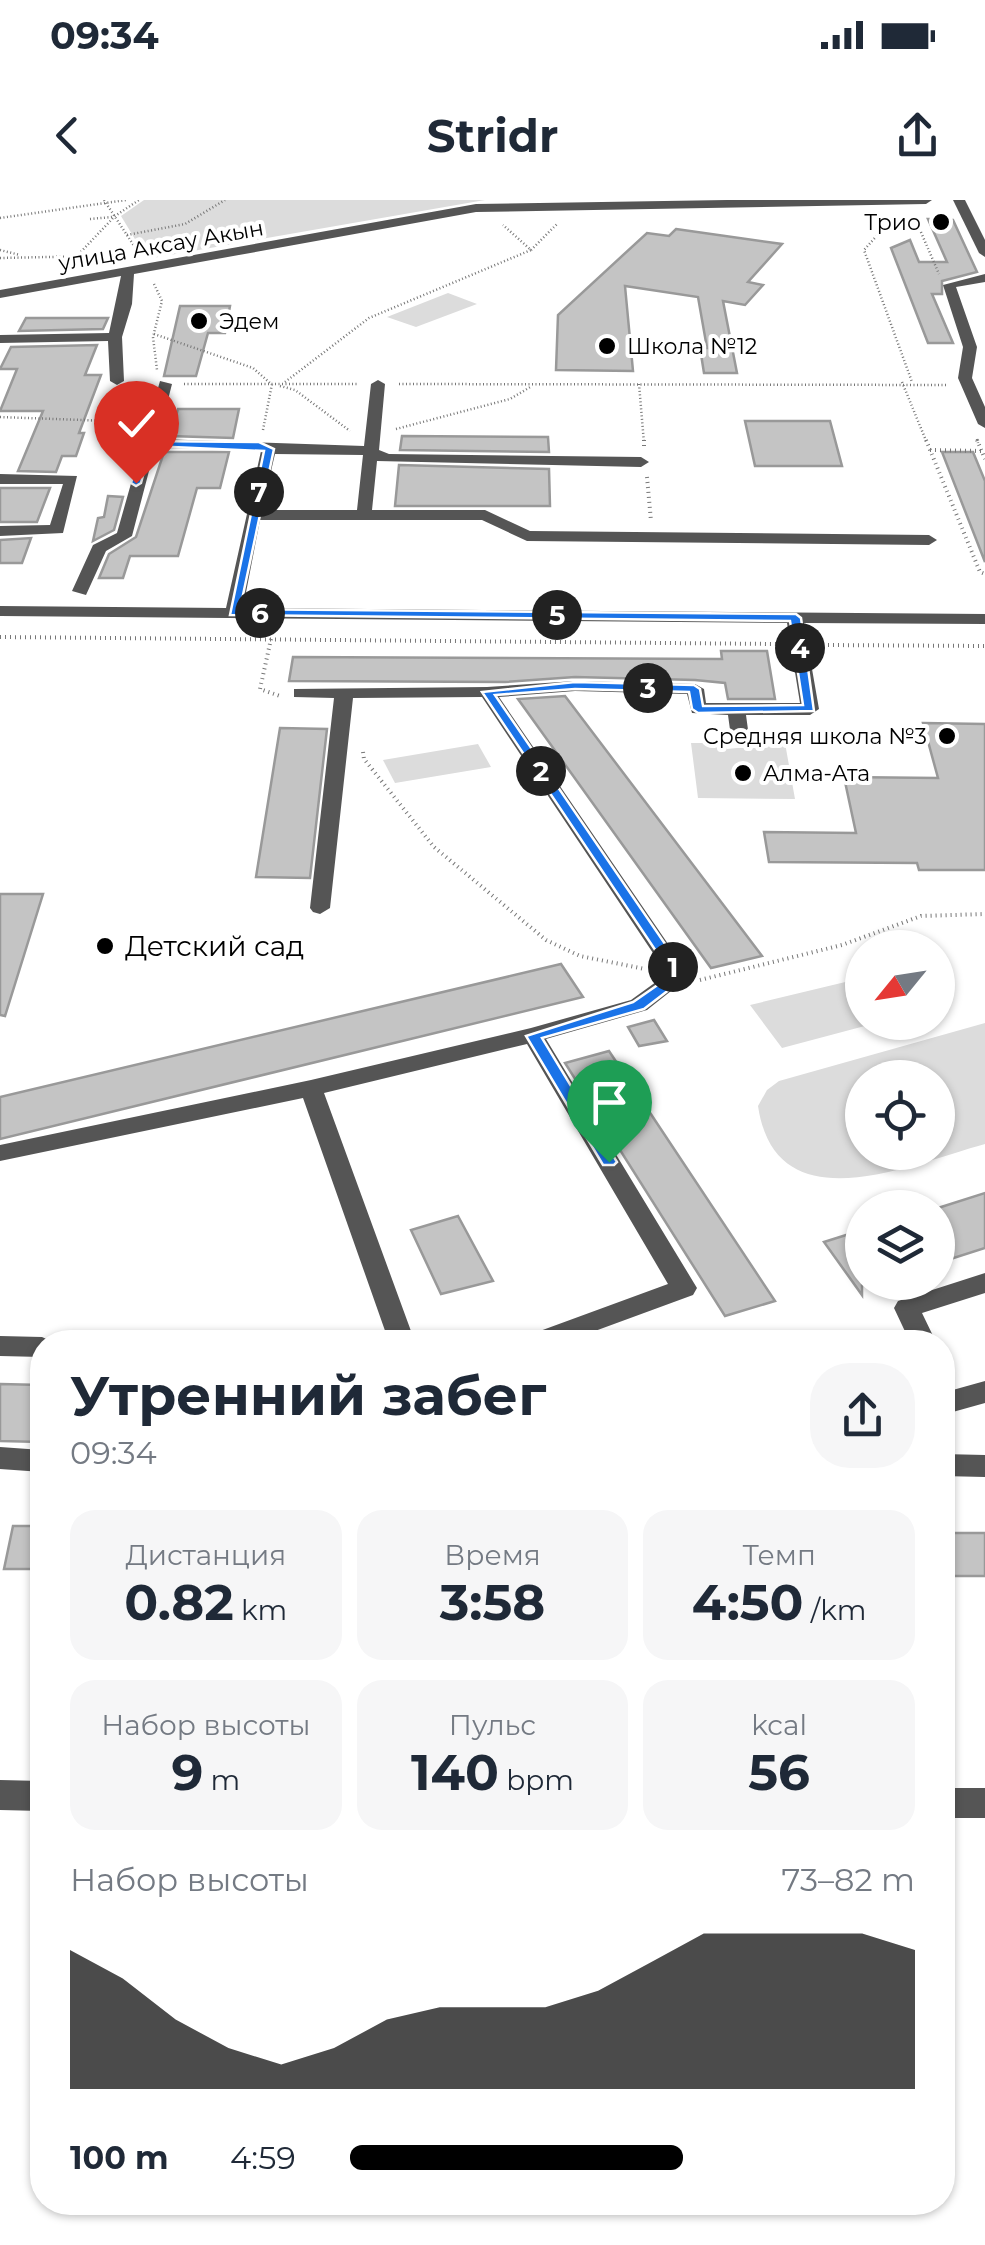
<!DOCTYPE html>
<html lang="ru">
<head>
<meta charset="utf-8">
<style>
	:root { --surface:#fff; --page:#f6f6f7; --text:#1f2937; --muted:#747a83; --accent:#000 }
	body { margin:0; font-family:Montserrat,sans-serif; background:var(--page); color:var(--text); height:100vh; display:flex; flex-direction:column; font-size:38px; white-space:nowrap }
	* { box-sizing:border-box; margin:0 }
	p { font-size:32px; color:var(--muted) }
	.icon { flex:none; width:55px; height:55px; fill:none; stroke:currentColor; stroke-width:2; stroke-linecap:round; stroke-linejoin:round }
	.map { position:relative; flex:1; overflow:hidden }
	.drawer { position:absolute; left:30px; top:1130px; width:925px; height:885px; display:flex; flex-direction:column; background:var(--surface); border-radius:40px; box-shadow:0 2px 8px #0004 }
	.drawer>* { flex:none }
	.needle { width:65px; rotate:240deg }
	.controls { position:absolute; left:845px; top:730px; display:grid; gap:20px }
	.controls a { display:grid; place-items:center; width:110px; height:110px; border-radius:50%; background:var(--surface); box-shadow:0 2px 8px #0004; font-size:50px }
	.pin { position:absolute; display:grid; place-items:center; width:85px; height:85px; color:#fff; margin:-102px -42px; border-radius:50% 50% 50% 0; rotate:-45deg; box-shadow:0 0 10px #0007 }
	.pin .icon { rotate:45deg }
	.km { position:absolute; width:50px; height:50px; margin:-25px; border-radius:50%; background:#222; color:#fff; font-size:28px; line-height:50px; text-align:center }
	.round { display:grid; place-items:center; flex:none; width:105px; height:105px; border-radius:40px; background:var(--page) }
	.summary { display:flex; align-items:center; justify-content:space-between; height:170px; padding:0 40px }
	h1 { font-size:55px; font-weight:700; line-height:75px }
	.metrics { display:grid; grid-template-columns:repeat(3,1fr); gap:15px; height:170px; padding:10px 40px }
	.metrics div { display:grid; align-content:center; border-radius:25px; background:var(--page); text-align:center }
	.metrics b { font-size:50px; font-weight:700 }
	.metrics small { font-size:28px; font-weight:400 }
	.metrics p { font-size:28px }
	.chart { height:280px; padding:20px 40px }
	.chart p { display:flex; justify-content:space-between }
	.chart svg { width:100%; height:180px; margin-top:10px; fill:var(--accent); opacity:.7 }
	ul { padding:0 40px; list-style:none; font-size:32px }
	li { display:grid; grid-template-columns:160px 120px 1fr; align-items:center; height:75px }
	li i { height:25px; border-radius:12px; background:var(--accent) }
	.status { display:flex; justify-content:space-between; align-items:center; height:70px; padding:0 50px; background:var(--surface); direction:ltr }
	.status svg { height:28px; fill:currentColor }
	header { display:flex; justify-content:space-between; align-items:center; height:130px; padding:0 40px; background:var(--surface); font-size:45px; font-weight:700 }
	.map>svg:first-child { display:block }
	.green { fill:#dcdcdc; fill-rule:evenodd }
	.building { fill:#c4c4c4; stroke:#999; stroke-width:2.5 }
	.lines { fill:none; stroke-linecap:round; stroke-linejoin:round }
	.path-far1 { stroke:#777; stroke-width:2.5; stroke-dasharray:1 2.5; stroke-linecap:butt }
	.path { stroke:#777; stroke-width:4; stroke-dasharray:1 4; stroke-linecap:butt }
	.minor { fill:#555; fill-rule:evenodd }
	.route { fill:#1a73e8; stroke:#fff; stroke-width:2.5 }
	.poi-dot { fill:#000; stroke:#fff; stroke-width:4 }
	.labels { text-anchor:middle; stroke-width:8; stroke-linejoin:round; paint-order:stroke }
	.far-poi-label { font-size:22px; fill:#000; stroke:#fff; text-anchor:start }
	.far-street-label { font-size:22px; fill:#000; stroke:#fff }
	.poi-label { font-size:28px; fill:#000; stroke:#fff; text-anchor:start }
</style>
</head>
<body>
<div class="status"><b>09:34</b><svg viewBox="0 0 49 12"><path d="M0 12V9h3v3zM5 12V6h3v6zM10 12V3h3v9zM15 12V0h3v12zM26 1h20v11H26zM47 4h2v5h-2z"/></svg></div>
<header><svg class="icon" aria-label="back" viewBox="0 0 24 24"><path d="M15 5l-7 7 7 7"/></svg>Stridr<svg class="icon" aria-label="share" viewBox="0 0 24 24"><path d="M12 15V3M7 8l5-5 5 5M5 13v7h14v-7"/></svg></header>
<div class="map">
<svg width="985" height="2045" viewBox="0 0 985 2045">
	<rect width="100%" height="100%" fill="#fff"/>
	<g class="green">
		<path d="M144,0H485L147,59L121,16Z"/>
		<path d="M448,93L477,104L416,127L387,117Z"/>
		<path d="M691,543H721L727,549L785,543L795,599L698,598Z"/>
		<path d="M478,544L491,567L395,583L383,560Z"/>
		<path d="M862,778V822L876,823L782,848L750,805Z"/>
		<path d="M985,823V944C911,964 776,1027 758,906L767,890L779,881ZM862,878H938V952H862Z"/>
	</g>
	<g class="building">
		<path d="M928,19L953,20L977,72L942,81V94H932L953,143H928L891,48L910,40L919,62H947Z"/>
		<path d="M676,29L782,44L748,82L763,85L745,105L723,101L737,173H704L700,148H707L698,97L625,86L633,171L556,170L558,115L647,33L669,36Z"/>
		<path d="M180,106H230L225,133H208L196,176H164Z"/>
		<path d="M26,118H108L103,129L19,131Z"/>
		<path d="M97,145L85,175H101L79,233H84L76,256H62L56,272L18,271L43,211H0L17,169H0L11,147Z"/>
		<path d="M178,209H239L233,238L170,236Z"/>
		<path d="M745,221H830L842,266H755Z"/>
		<path d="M402,236L548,237L549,252L400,250Z"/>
		<path d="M164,252H229L220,288H197L178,356H130L123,378H99L109,354L136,337Z"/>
		<path d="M942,252H973L985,281V362Z"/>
		<path d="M399,265L549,269L550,306H395Z"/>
		<path d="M0,288H50L37,322H0Z"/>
		<path d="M108,296L123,297L114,330L93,341L98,318L104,317Z"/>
		<path d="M31,338L22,363H0V340Z"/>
		<path d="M721,451H767L775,499H728L725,483L695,480L575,477L505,482L289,481L293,457L722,459Z"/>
		<path d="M565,496L762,756L711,768L518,499Z"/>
		<path d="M923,523L985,524V670H919L917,663L769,662L764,632L856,633L844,577L938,578Z"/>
		<path d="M280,528L327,529L310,678L256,677Z"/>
		<path d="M0,694H43L5,816L0,815Z"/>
		<path d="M561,764L583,797L0,939V897Z"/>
		<path d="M654,820L667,841L639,846L628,827Z"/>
		<path d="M609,851L775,1101L725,1116L565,863Z"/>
		<path d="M985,993V1048L938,1063V1008Z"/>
		<path d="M458,1016L493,1081L441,1094L411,1030Z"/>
		<path d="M862,1030V1095L824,1042Z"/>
		<path d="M0,1184L42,1185V1242L0,1241Z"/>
		<path d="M13,1326H42V1369H4Z"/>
		<path d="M942,1333H985V1376H950Z"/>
	</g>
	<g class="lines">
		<g class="path-far1">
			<path d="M104,0L138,52"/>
			<path d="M914,16L939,74"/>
			<path d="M0,18L126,0"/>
			<path d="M90,19L112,17"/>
			<path d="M891,20L864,50L912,182"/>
			<path d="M127,35L185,24L225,0"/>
			<path d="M0,50L20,55"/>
			<path d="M531,50L557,24"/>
			<path d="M76,57L115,16L139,0"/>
			<path d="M0,58L96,56"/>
			<path d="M154,84L162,101L153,137L157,170"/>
			<path d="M154,134L253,168L270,183"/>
			<path d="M285,182L369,118L531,50L503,25"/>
			<path d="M902,182L927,243"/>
			<path d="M184,184H358"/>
			<path d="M399,184L948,185"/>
			<path d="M639,184L644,243"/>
			<path d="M280,186L295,190L350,231"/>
			<path d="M0,217L136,222"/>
			<path d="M396,229L510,199L532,186"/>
			<path d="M263,230L272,184"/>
			<path d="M977,239L978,243"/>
		</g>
		<g class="path">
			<path d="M644,240V246"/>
			<path d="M926,240L980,372L985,374"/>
			<path d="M977,240L985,259"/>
			<path d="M930,250L982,251"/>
			<path d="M647,277L651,321"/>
			<path d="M0,437L777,444"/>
			<path d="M271,439L260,489L280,496"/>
			<path d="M823,445L985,446"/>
			<path d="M363,552L364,559L434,647L546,740L580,756L645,769"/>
			<path d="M700,780L842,745L921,716L985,714"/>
		</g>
		<g class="minor">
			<path d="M727,0H932L926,4L476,12L134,74L132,104L122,137L124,181L117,185L110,181L108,141L0,143V135L109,133L121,76L0,98V90L476,4Z"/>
			<path d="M953,0H965L985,40V57L979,53Z"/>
			<path d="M985,74V82L956,87L977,147L972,178L985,207V228L978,224L958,178L963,147L943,85Z"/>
			<path d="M378,180L385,184L379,250L389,254L641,257L649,262L641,267L377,261L372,310H485L530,331L929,335L937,340L929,345L527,341L482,320H260L243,408L985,414V424L804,423L819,509L810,515H746L749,537L740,543L731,537L728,515L692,513L687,494L575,491L499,497L690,776L647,810L546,839L697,1088L693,1095L565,1142H525L529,1135L668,1084L527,844L324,893L415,1142H389L303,898L0,961V945L311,880L531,828L631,800L667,774L482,497L353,498L330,708L320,714L313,712L310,708L334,498L294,497V489L487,487L575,481L695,484L704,489L706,503H800L787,423L0,416V406L226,408L261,251L257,249L155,248L132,336L106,351L86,395L72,391L93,345L117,333L160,181L172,184L158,239L364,246L371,184ZM275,254L363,255L357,310H262Z"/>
			<path d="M0,274L77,276L63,333L0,336V326L50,325L63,284H0Z"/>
			<path d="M985,1073V1093L922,1113L936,1142H910L894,1108L898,1101Z"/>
			<path d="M0,1136L42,1137L53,1142H42V1157L0,1156Z"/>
			<path d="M985,1181V1203L942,1215V1193Z"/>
			<path d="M0,1247L42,1250V1272L0,1269Z"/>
			<path d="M942,1254L985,1255V1277L942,1276Z"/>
			<path d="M0,1580L42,1581V1611L0,1610Z"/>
			<rect x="942" y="1588" width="43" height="30"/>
		</g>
	</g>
	<path class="route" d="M144,241L259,242L274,249L240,409L796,414L801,418L814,511L698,513L692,509L689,492L575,489L495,495L687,776L644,809L542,838L617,962L614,965H603L526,836L633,802L672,775L482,492L575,482L694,485L700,489L703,506L803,505L790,421L230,415L264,251L151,246L141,283L136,286L131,283Z"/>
	<g class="poi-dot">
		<circle cx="941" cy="22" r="10"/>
		<circle cx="199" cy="121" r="10"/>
		<circle cx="607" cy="146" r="10"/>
		<circle cx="947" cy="536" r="10"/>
		<circle cx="743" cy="573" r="10"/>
		<circle cx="105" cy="746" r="10"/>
	</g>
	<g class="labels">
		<g class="far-poi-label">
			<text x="921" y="30" text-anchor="end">Трио</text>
			<text x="219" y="129">Эдем</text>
			<text x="627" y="154">Школа №12</text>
			<text x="927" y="544" text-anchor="end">Средняя школа №3</text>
			<text x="763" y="581">Алма-Ата</text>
		</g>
		<g class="far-street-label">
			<text transform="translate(161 45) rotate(-10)" y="8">улица Аксау Акын</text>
		</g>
		<g class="poi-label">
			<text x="125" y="756">Детский сад</text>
		</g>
	</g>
</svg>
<div class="controls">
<a><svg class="needle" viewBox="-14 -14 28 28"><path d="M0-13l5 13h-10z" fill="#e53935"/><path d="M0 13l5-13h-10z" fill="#747a83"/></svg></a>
<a><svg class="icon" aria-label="locate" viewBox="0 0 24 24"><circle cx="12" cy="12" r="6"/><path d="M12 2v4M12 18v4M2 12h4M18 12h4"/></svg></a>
<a><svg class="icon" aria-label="layers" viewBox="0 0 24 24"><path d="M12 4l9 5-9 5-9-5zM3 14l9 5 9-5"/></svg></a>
</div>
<div class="pin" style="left:609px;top:962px;background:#1e9e55"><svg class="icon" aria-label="arrive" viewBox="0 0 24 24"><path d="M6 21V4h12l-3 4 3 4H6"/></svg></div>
<div class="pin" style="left:136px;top:283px;background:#d93025"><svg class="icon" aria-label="check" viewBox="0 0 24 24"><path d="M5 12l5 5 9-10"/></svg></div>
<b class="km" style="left:673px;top:767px">1</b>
<b class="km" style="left:541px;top:571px">2</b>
<b class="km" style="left:648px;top:488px">3</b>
<b class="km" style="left:800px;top:448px">4</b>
<b class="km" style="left:557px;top:415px">5</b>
<b class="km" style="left:260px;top:413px">6</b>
<b class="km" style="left:259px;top:292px">7</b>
<section class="drawer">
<div class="summary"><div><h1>Утренний забег</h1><p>09:34</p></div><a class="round"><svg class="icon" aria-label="share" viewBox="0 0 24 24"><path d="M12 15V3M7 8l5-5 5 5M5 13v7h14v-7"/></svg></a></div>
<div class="metrics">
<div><p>Дистанция</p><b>0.82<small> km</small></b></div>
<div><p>Время</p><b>3:58</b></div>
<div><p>Темп</p><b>4:50<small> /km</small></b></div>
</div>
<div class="metrics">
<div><p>Набор высоты</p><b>9<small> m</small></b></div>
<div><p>Пульс</p><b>140<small> bpm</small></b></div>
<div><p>kcal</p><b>56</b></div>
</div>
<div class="chart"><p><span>Набор высоты</span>73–82 m</p>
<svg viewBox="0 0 160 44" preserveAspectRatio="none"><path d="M0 44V10L10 17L20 27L30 34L40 38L50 34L60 27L70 24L80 24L90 24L100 20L110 13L120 6L130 6L140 6L150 6L160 10V44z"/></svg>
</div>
<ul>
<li><b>100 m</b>4:59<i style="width:59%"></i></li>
</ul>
</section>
</div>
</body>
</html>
